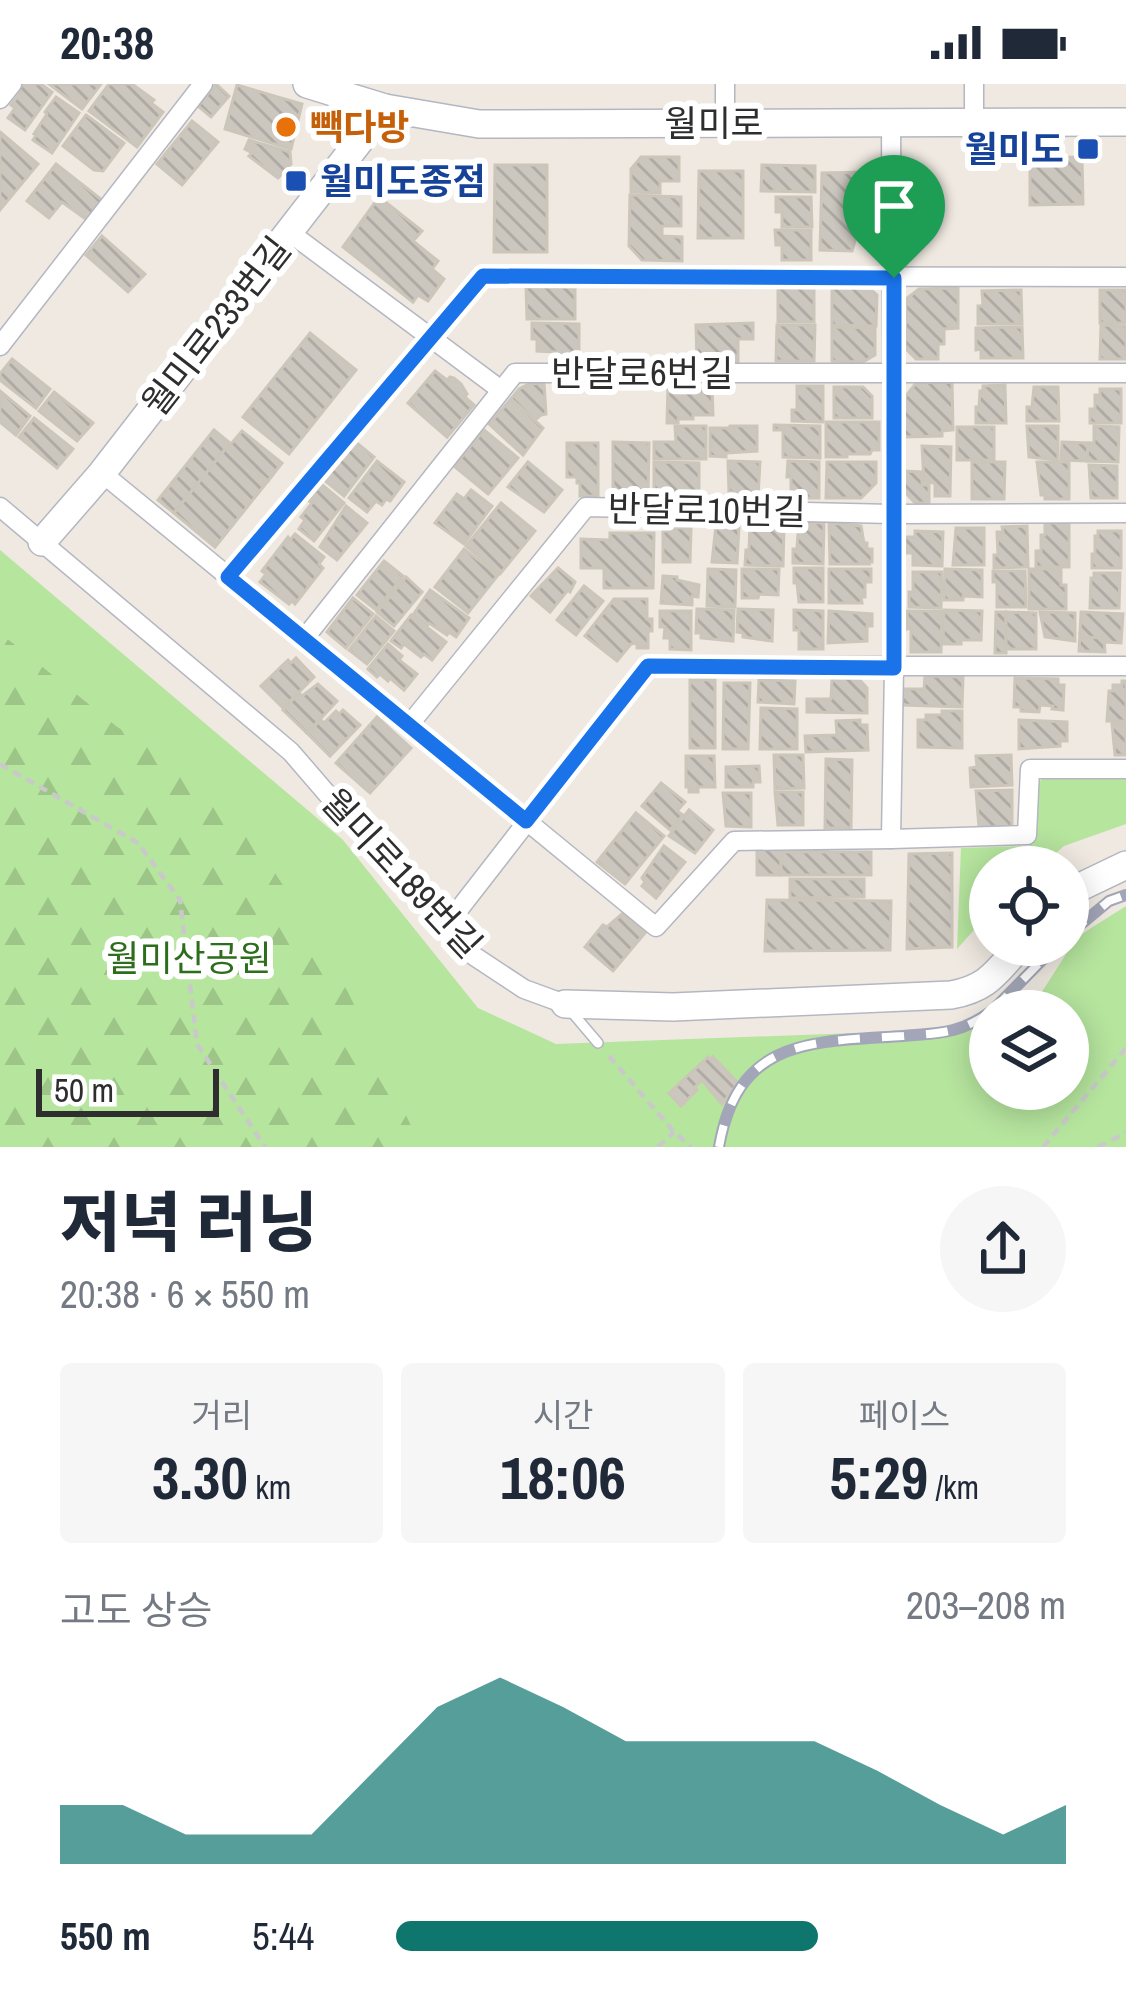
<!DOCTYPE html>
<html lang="ko">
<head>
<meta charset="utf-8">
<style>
	:root { --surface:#fff; --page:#f6f6f7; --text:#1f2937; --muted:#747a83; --accent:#0f766e }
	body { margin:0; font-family:"Archivo Narrow","Noto Sans KR",sans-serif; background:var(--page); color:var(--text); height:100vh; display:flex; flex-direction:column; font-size:45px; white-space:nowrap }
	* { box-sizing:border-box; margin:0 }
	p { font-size:39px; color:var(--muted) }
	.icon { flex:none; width:66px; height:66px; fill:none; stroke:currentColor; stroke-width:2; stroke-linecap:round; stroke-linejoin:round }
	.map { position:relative; height:1063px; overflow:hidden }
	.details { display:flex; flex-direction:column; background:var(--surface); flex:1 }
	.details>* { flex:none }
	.buttons { position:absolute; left:969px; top:762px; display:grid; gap:24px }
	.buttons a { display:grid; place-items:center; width:120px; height:120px; border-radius:50%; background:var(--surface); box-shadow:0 6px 30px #0003; font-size:60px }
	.scale { position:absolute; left:36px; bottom:30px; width:183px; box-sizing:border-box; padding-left:12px; border:6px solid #2e2e2e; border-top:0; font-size:33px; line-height:42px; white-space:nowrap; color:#2e2e2e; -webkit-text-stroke:9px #fff; paint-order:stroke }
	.pin { position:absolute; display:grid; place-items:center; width:102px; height:102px; color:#fff; margin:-123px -51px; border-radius:50% 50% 50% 0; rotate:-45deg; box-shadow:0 0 12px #0007 }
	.pin .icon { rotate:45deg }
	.round { display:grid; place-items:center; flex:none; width:126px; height:126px; border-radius:63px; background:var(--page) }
	.head { display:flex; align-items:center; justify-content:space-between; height:204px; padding:0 60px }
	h1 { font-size:66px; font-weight:800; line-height:90px }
	.figures { display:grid; grid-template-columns:repeat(3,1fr); gap:18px; height:204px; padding:12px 60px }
	.figures div { display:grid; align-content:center; border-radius:12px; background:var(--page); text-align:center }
	.figures b { font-size:60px; font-weight:800 }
	.figures small { font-size:33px; font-weight:400 }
	.figures p { font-size:33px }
	.chart { height:336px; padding:24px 60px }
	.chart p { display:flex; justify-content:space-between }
	.chart svg { width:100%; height:216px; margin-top:12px; fill:var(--accent); opacity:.7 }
	ul { padding:0 60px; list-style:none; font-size:39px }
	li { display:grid; grid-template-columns:192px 144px 1fr; align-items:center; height:90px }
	li i { height:30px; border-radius:15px; background:var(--accent) }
	.status { display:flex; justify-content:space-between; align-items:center; height:84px; padding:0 60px; background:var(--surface); direction:ltr }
	.status svg { height:33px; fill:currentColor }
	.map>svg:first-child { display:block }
	.grass { fill:#b6e59e }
	.forest { fill:url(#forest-firs) }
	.building { fill:url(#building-back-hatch); stroke:#cbc5ba; stroke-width:3 }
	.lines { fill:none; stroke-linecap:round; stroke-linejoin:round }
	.lane-casing { stroke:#b4b7c1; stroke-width:12 }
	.street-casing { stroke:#b4b7c1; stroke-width:21 }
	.secondary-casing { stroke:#b4b7c1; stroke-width:30 }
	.path { stroke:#c9c9c9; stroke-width:4.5; stroke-dasharray:9 6; stroke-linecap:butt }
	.lane { stroke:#fff; stroke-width:9 }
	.street { stroke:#fff; stroke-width:18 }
	.secondary { stroke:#fff; stroke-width:27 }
	.rail-casing { stroke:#a3a6b8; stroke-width:12 }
	.rail { stroke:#fff; stroke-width:8; stroke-dasharray:22; stroke-linecap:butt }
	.route-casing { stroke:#fff; stroke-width:24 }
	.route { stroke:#1a73e8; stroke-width:15 }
	.food-dot { fill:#e8710a; stroke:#fff; stroke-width:4.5 }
	.transit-dot { fill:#1a4fb4; stroke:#fff; stroke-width:4.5 }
	.labels { text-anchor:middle; stroke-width:12; stroke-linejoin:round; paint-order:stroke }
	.street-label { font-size:36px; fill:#2e2e2e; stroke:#fff }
	.food-label { font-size:36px; font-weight:bold; fill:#c56008; stroke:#fff; text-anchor:start }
	.transit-label { font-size:36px; font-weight:bold; fill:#164399; stroke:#fff; text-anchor:end }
	.park-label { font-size:36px; fill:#2c6e1b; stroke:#fff }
</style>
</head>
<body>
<div class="status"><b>20:38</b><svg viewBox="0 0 49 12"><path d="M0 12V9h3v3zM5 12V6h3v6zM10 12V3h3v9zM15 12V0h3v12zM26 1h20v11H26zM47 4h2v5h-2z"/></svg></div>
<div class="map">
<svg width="1126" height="1063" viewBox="0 0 1126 1063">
	<defs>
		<pattern id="forest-firs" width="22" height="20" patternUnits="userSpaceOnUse" patternTransform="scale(3)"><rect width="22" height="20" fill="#b6e59e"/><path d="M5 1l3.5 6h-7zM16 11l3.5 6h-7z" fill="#9dc588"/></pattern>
		<pattern id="building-back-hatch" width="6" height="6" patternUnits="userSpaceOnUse" patternTransform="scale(3)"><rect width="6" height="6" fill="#cbc7bf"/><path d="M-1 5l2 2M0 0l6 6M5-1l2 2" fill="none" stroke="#afaba4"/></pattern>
	</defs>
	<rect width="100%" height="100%" fill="#efe9e1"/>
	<g class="grass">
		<path d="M0,466L343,756L478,924L556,960L990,944V1005H1068V927H1019L1038,914L1077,853L1126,822V1063H0Z"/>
		<path d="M1044,694H1126V740L1064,762L1040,783H990V828L957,865L961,764L1029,762L1036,753L1037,699Z"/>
	</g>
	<path class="forest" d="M0,549L116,642L231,720L340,891L421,1063H0Z"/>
	<g class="building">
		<path d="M23,0H41L52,8L25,46L8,34L15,24L11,21L21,8L18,7Z"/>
		<path d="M49,0H101L82,25Z"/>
		<path d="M109,0H132L154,16L151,19L163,28L137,63L89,27Z"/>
		<path d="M216,0L229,12L211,33L198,22Z"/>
		<path d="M237,1L302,20L291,65L225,45Z"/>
		<path d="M56,13L79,29L52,69L33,56L36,51L34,50L47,30L45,28Z"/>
		<path d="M86,31L124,59L103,87L94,86L63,62Z"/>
		<path d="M192,37L218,58L182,101L157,80Z"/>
		<path d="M0,48L38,80L0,126Z"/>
		<path d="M249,56L290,68L291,80L278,94L249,72L252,69L245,65Z"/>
		<path d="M641,73H679V97H660V109L631,108V85Z"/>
		<path d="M1082,73L1083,120L1030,121V74Z"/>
		<path d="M56,80L102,116L87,136L62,118L49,134L27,117Z"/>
		<path d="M495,81H547V168H494Z"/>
		<path d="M762,81L815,82V108L761,107Z"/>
		<path d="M699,87H743V154H698Z"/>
		<path d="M866,88L867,115L852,167L820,166L822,89Z"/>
		<path d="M630,111L681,113V142H662V152L682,153V177L642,176L629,162Z"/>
		<path d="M379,113L422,147L413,157L438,177L432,185L444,195L428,217L418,211L413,218L343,163Z"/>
		<path d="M776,113H811L812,143H782V128H776Z"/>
		<path d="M775,146H811V176H782V161H776Z"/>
		<path d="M102,152L145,190L128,208L86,171Z"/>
		<path d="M526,203H575V235H527Z"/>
		<path d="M832,203H868L877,211L876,242L832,241Z"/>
		<rect x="778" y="204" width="36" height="34"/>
		<path d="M958,204V244L944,245V260H938V275H916L905,264L906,215L919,205Z"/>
		<path d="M1021,206L1022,240H978V222H983L982,207Z"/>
		<rect x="1100" y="206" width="26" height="33"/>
		<path d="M532,239L579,240V272H557V268L537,267V255H532Z"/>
		<path d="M753,239V255H738V278L697,279L696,241Z"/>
		<path d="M777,241H815L814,277H776Z"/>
		<path d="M1101,241L1126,242V275H1100Z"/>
		<path d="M832,243L875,244V271L863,278L832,277Z"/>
		<path d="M1022,243L1023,274H981V265L976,266V244Z"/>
		<path d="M310,249L356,286L289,370L243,333Z"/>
		<path d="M12,275L50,305L36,324L0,296V290Z"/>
		<path d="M435,287L447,296L450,293L454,294L461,300L467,310L465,313L474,321L447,353L408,319Z"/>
		<path d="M952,298L953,346L942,347V352L904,353L903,316L916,299Z"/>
		<path d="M544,299L546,330L541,331L535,336L511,315L519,305L529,300Z"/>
		<path d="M1005,301L1006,339H976V323H979L980,307H983V302Z"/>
		<path d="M797,302H823V338L792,337V326H797Z"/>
		<path d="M668,303H712L713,331H693V335H678V339H667Z"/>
		<path d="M834,303H863L872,312V334H834Z"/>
		<path d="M1034,303H1058L1059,337H1027V323H1032Z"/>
		<path d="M1100,305H1121V339H1090V325H1095V311H1100Z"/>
		<path d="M0,307L30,332L16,351L0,338Z"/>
		<path d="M54,308L93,339L77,357L39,327Z"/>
		<path d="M511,315L543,344L523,371L489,340Z"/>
		<path d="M34,334L73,365L57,384L19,353Z"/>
		<path d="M826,338H879V366H872L870,370H847V373H826Z"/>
		<path d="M774,341L820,342V374L783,373V346H774Z"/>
		<path d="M675,342H706V375H654V358H676Z"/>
		<path d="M730,342H757V367L726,369V373L710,372V344H729Z"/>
		<path d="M1027,342H1058V376L1029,373Z"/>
		<path d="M1094,342L1119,343L1118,378L1087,377L1088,359H1094Z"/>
		<rect x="957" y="343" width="37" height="33"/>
		<path d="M214,346L231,360L242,347L282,379L268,397L227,363L174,429L158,416Z"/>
		<path d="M484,346L518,374L488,410L454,382Z"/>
		<path d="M353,356L374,373L344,412L323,395Z"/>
		<path d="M613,358L649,359L648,411L613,410Z"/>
		<path d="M1062,358L1088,359L1087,377L1061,376Z"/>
		<path d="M567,359H598V412H580V399H577V393H567Z"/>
		<path d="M922,362L951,363L950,412H935V399L924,398Z"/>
		<path d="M227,363L268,397L215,463L174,429Z"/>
		<path d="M377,377L404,398L390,417L386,415L382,421L376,417L367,428L349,414Z"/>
		<path d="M728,377L760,378L758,414L731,413L732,408H729Z"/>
		<path d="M788,377L819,378V414H794V409H791V393H787Z"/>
		<path d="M528,378L562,406L544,428L508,403Z"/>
		<path d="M654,378L699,379V413L654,409Z"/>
		<path d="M827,378H876V399L861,414H826Z"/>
		<path d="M972,378H1005L1004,415H972Z"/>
		<path d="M1037,378H1069V415H1045V411H1041Z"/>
		<path d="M1089,381L1117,382V414H1091Z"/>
		<path d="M903,387L922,388V401H929V419H915L903,406Z"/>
		<path d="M321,400L344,419L314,457L299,445L305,436L301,433L312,419L308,416Z"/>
		<path d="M471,406L492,422L464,460L435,439L457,410L464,415Z"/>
		<path d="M501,419L535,447L500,490L466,462Z"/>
		<path d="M346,422L367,439L337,476L320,463Z"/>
		<path d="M804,438L824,439L823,480L793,479V465H797L798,449H804Z"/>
		<path d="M829,439L861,442L864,459H867V465H872V478H868L869,480H830Z"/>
		<path d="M1045,439H1069V483H1036V467H1041V451H1045Z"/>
		<path d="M716,441L739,442L737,479L712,478Z"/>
		<path d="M750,441L784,443L783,482L745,481L746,466H749Z"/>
		<path d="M1027,442L1028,483L994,484V471H998L997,448H1003L1002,443Z"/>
		<path d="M670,444H691L690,478H663V447H670Z"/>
		<path d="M956,444H984V481H953Z"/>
		<path d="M915,447L943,448L942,482L913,481V469H905V453H915Z"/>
		<path d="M1098,447H1121V484H1092V470H1095V452H1098Z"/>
		<path d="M610,449H654L653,504H604V484H581V455L610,456Z"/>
		<path d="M295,450L324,473L319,480L323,484L295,520L292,517L289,520L260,498L266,490L262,487L288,453L290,456Z"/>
		<path d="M464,465L498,491L468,529L435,503Z"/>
		<path d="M384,477L403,492L376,526L357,511Z"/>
		<path d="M558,484L575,498L570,508L568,506L550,528L531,512Z"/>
		<path d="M794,484H823V518H799L797,499H794Z"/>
		<path d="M708,485L736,486L735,523L707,522Z"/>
		<path d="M742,485H779L778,511L759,510L758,514H742Z"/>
		<path d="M829,485H871V498H865V513H861L862,519H829Z"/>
		<path d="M945,485L982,486V513L963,512V516H944Z"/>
		<path d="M1029,485H1061V501H1066V525H1029Z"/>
		<path d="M993,487H1025L1026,523H997V498H993Z"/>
		<path d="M913,488H942L941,524L909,523V508H913Z"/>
		<path d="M1094,489H1120L1119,524H1090L1091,494H1094Z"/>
		<path d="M663,492L677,493V496L699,501L698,513L692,512V521L661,519Z"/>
		<path d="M406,493L422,508L394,542L377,528Z"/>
		<path d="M584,502L603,517L576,551L557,536Z"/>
		<path d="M430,506L469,534L456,553L449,548L447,551L429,539L427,542L413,531Z"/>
		<path d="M353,514L373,530L346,564L327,548Z"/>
		<path d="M614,515H647V535H652V547H648V564H637V559L631,560L617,577L585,552Z"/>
		<path d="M697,525L734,526L733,557L701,554V549H696Z"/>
		<path d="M738,525L773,526L772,557L743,553V549L737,548Z"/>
		<path d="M794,526L823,527V565H799V546H794Z"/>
		<path d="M944,526L982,527L981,556H961V560H943Z"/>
		<path d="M660,527H691V566L670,565V554H664L665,543H660Z"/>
		<path d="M829,527L872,530V542H867V557L828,559Z"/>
		<path d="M907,527H942L941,568H911V544L907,545Z"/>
		<path d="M996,528H1006V569H995Z"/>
		<path d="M1006,528L1036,529V565H1006Z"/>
		<path d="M1040,528L1075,529V557L1045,553Z"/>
		<path d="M1081,528L1123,530L1121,559L1105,558L1104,554L1083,553V549H1080Z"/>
		<path d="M411,531L446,558L432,576L424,570L421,573L404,560L401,564L391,557Z"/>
		<path d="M376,532L394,547L367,580L349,566Z"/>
		<path d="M1080,549H1083V553L1104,554L1105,568L1079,567Z"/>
		<path d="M388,560L402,572L399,576L417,590L404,606L390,594L388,597L380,590L377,593L368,585Z"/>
		<path d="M296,574L314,593L283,624L261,602L288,576L291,579Z"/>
		<path d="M925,592L963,593L962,623L902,621V605H924Z"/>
		<path d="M832,594H858L867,604V629L807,628V615H831Z"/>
		<path d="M1015,594L1058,595V601H1064L1063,626L1052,625L1053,622L1040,621L1039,628L1021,627V623H1014Z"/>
		<rect x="690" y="596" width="25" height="68"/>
		<path d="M759,596L795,597L794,620L758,618Z"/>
		<path d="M1122,597H1126V637H1107L1109,607H1113V601H1122Z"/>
		<path d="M724,599H750L748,665H723Z"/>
		<path d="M318,600L337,617L307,649L283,626L299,609L302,612Z"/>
		<path d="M761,624L797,625V665H760Z"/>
		<path d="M343,626L360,641L330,672L307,649L321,636L324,639L336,627L339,630Z"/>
		<path d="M942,627H962V664L918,663V636H926V631H942Z"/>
		<path d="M377,633L411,664L370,709L336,679Z"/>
		<path d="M860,636V641H867L868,666L806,668L805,652L837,651L836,637Z"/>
		<path d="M1019,636L1067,638V657H1060V662L1019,665Z"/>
		<path d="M1112,639H1126V671H1115Z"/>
		<path d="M774,671H803L804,704L775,705Z"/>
		<path d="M1011,671L1012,701L971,703L970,684L977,683L976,672Z"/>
		<path d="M686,672H714L715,703H698V708H689V703H686Z"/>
		<path d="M826,675L852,676L851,744H825Z"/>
		<path d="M759,682L760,698H753V703H726V683Z"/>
		<path d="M661,699L685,718L677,727L683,731L670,746L642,722Z"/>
		<path d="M1012,706V743H979L976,707Z"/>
		<path d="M775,708H803V741H778Z"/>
		<path d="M723,709H751V743L726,742Z"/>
		<path d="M689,726L713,746L695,769L669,752Z"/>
		<path d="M636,729L664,752L625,800L597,778Z"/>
		<path d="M664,762L685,778L656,814L642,802L645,798L642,794Z"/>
		<path d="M757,765L827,766V768H781V791H757Z"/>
		<rect x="781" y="768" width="90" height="23"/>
		<path d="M952,769V863L907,865L909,770Z"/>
		<path d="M790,795H864V813L790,814Z"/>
		<path d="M767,816L891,817L890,866L765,867Z"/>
		<path d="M622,830L645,849L613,887L585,863L603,841L607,843Z"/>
		<path d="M708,973L711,976L713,973L738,999L722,1020L702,996L695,1003L697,1006L681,1022L669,1009Z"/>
	</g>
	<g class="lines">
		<defs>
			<path id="lane" d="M570,926L598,959"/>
			<g id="street">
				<path d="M0,15L12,0"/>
				<path d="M974,38V0"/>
				<path d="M725,39V0"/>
				<path d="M289,148L501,306"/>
				<path d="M0,262L203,0"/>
				<path d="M102,389L656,843L734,757L891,755L894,584L891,39"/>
				<path d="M0,423L291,668L384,776L474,872L524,905L565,920"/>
				<path d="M228,493L483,192L1126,193"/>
				<path d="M304,555L515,289H1126"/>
				<path d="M409,641L586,423L892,430L1126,429"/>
				<path d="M891,755L1027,751L1030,685H1126"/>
				<path d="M446,842L648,582H1126"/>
			</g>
			<g id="secondary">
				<path d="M307,0L385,24L479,40L1126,38"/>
				<path d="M42,458L102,389L385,24"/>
				<path d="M1068,813L1078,804L1126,781"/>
				<path d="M565,920L673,923L951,911C989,904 996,888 1021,861"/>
			</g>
		</defs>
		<use href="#lane" class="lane-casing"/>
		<use href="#street" class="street-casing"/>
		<use href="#secondary" class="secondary-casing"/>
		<g class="path">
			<path d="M0,680L138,759L180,816L197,960L265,1063"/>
			<path d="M609,972L674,1048L691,1063"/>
			<path d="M658,1063L674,1048"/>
			<path d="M1043,1063L1126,964"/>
			<path d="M1098,1063L1126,1049"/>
		</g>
		<use href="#lane" class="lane"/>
		<use href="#street" class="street"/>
		<use href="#secondary" class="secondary"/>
		<defs>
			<g id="rail">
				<path d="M1068,851L1109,817L1126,811"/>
				<path d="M992,927L1057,861"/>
				<path d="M719,1063C738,953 812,958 903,952C938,949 960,950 990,928"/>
			</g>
		</defs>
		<use href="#rail" class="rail-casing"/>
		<use href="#rail" class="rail"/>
	</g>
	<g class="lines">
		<defs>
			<path id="route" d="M483,192L894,194V584L648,582L526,737L228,493Z"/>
		</defs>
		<use href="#route" class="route-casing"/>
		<use href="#route" class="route"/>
	</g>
	<circle class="food-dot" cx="286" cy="43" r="12"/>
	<g class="transit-dot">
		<rect x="1076" y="53" width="24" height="24" rx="6"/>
		<rect x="284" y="85" width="24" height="24" rx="6"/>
	</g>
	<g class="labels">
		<g class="street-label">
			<text x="714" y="52">월미로</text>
			<text transform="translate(216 242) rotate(-52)" y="13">월미로233번길</text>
			<text x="642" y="302">반달로6번길</text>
			<text transform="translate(707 426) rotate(1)" y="13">반달로10번길</text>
			<text transform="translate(402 789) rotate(47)" y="13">월미로189번길</text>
		</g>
		<g class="food-label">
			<text x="310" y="56">빽다방</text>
		</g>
		<g class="transit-label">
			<text x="1064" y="78">월미도</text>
			<text x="320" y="110" text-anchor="start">월미도종점</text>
		</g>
		<g class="park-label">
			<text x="189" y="887">월미산공원</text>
		</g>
	</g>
</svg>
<div class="buttons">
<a><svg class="icon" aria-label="locate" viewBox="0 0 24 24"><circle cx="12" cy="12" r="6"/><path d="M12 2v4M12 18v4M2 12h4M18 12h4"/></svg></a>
<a><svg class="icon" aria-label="layers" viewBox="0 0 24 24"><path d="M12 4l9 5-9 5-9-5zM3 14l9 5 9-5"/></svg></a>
</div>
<div class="scale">50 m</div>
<div class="pin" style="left:894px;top:194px;background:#1e9e55"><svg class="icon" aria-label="arrive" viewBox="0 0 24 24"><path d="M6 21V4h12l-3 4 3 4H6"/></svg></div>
</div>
<section class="details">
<div class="head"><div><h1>저녁 러닝</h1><p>20:38 · 6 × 550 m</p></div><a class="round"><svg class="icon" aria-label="share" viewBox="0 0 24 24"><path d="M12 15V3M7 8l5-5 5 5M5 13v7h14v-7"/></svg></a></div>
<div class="figures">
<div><p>거리</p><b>3.30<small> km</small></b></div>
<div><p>시간</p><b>18:06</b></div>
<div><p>페이스</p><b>5:29<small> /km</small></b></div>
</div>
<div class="chart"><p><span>고도 상승</span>203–208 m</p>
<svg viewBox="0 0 160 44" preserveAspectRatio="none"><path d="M0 44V32L10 32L20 38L30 38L40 38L50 25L60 12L70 6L80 12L90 19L100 19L110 19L120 19L130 25L140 32L150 38L160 32V44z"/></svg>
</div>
<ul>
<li><b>550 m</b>5:44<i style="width:63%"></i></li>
</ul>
</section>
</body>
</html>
